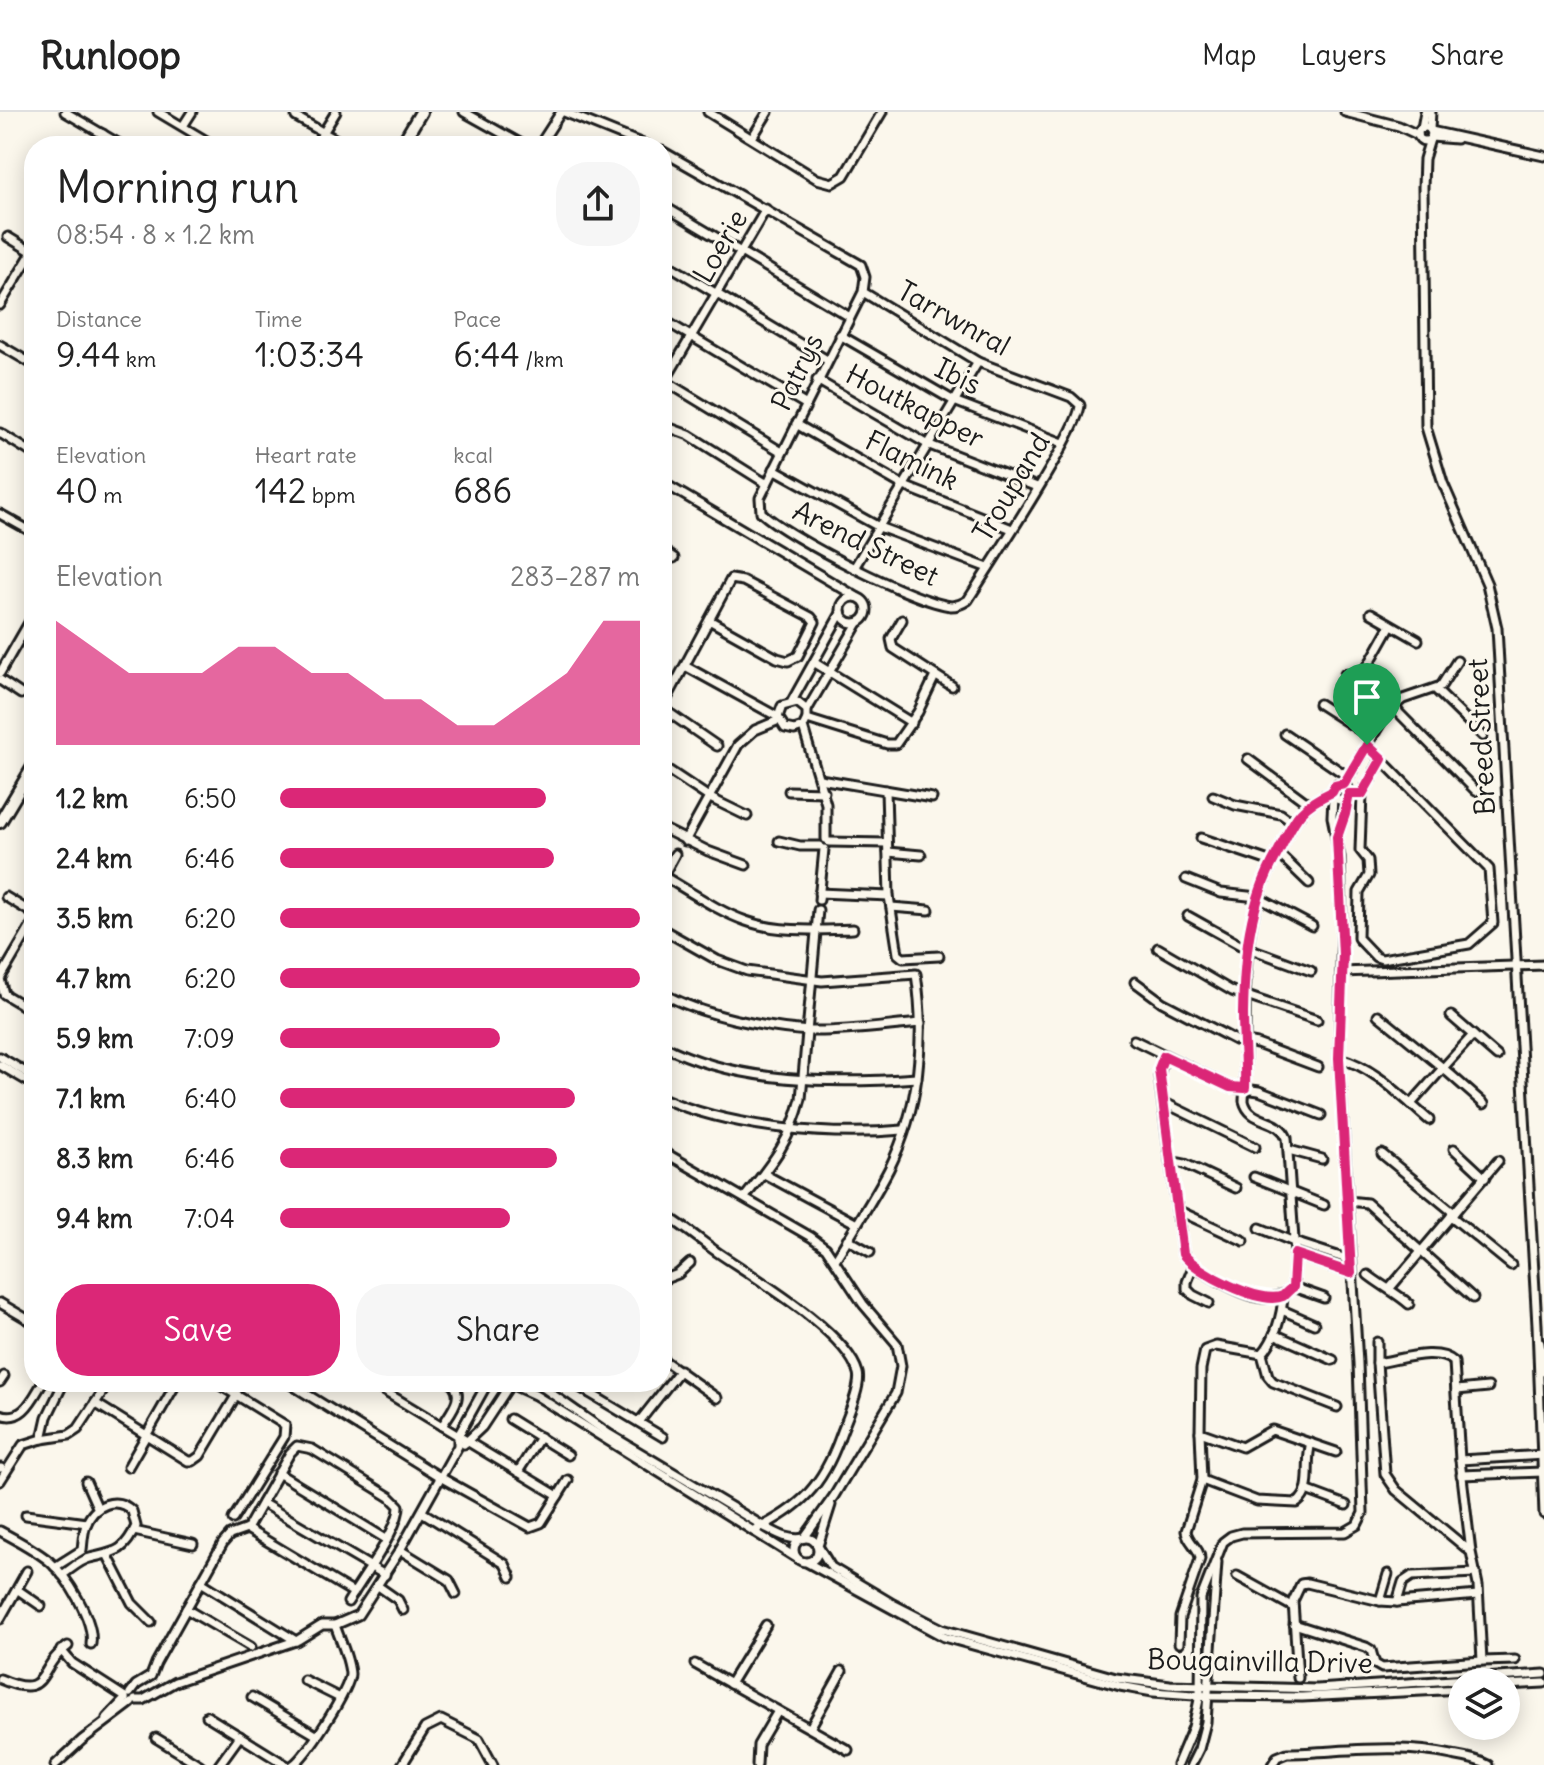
<!DOCTYPE html>
<html lang="en">
<head>
<meta charset="utf-8">
<style>
	:root { --surface:#fff; --page:#f6f6f6; --text:#222; --muted:#767676; --line:#e0e0e0; --accent:#db2777 }
	body { margin:0; font-family:Delius,sans-serif; background:var(--page); color:var(--text); height:100vh; display:flex; flex-direction:column; font-size:30px; white-space:nowrap }
	* { box-sizing:border-box; margin:0 }
	p { font-size:26px; color:var(--muted) }
	.icon { flex:none; width:44px; height:44px; fill:none; stroke:currentColor; stroke-width:2; stroke-linecap:round; stroke-linejoin:round }
	.map { position:relative; flex:1; overflow:hidden }
	.side { position:absolute; left:24px; top:24px; width:648px; height:1256px; display:flex; flex-direction:column; background:var(--surface); border-radius:32px; box-shadow:0 4px 20px #0003 }
	.side>* { flex:none }
	.tools { position:absolute; left:1448px; top:1556px; display:grid; gap:16px }
	.tools a { display:grid; place-items:center; width:72px; height:72px; border-radius:50%; background:var(--surface); box-shadow:0 4px 20px #0003; font-size:40px }
	.pin { position:absolute; display:grid; place-items:center; width:68px; height:68px; color:#fff; margin:-82px -34px; border-radius:50% 50% 50% 0; rotate:-45deg; box-shadow:0 0 8px #0007 }
	.pin .icon { rotate:45deg }
	.round { display:grid; place-items:center; flex:none; width:84px; height:84px; border-radius:32px; background:var(--page) }
	.summary { display:flex; align-items:center; justify-content:space-between; height:136px; padding:0 32px }
	h1 { font-size:44px; font-weight:600; line-height:60px }
	.stats { display:grid; grid-template-columns:repeat(3,1fr); gap:12px; height:136px; padding:8px 32px }
	.stats div { display:grid; align-content:center }
	.stats b { font-size:34px; font-weight:600 }
	.stats small { font-size:22px; font-weight:400 }
	.stats p { font-size:22px }
	.chart { height:224px; padding:16px 32px }
	.chart p { display:flex; justify-content:space-between }
	.chart svg { width:100%; height:144px; margin-top:8px; fill:var(--accent); opacity:.7 }
	.primary-button { display:flex; gap:16px; margin-top:auto; padding:16px 32px }
	.primary-button a { flex:1; height:92px; border-radius:32px; background:var(--accent); color:#fff; font-size:32px; font-weight:600; line-height:92px; text-align:center }
	.primary-button a+a { background:var(--page); color:var(--text) }
	ul { padding:0 32px; list-style:none; font-size:26px }
	li { display:grid; grid-template-columns:128px 96px 1fr; align-items:center; height:60px }
	li i { height:20px; border-radius:10px; background:var(--accent) }
	header { display:flex; align-items:center; gap:48px; box-sizing:border-box; height:112px; padding:0 40px; background:var(--surface); border-bottom:2px solid var(--line) }
	header strong { font-size:38px }
	nav { display:flex; gap:44px; margin-inline-start:auto; font-size:28px }
	.map>svg:first-child { display:block }
	.lines { fill:none; stroke-linecap:round; stroke-linejoin:round }
	.street-casing { stroke:#1c1c1c; stroke-width:13 }
	.secondary-casing { stroke:#1c1c1c; stroke-width:16 }
	.street { stroke:#fbf7ec; stroke-width:7 }
	.secondary { stroke:#fbf7ec; stroke-width:10 }
	.route-casing { stroke:#fff; stroke-width:16 }
	.route { stroke:#db2777; stroke-width:10 }
	.labels { text-anchor:middle; stroke-width:6; stroke-linejoin:round; paint-order:stroke }
	.street-label { font-size:28px; fill:#1c1c1c; stroke:#fbf7ec }
</style>
</head>
<body>
<header>
<strong>Runloop</strong>
<nav><a>Map</a><a>Layers</a><a>Share</a></nav>
</header>
<div class="map">
<svg width="1544" height="1653" viewBox="0 0 1544 1653">
	<rect width="100%" height="100%" fill="#fbf7ec"/>
	<filter id="ink" filterUnits="userSpaceOnUse"><feTurbulence type="fractalNoise" baseFrequency=".0125" numOctaves="2"/><feDisplacementMap in="SourceGraphic" scale="16" xChannelSelector="R" yChannelSelector="G"/><feConvolveMatrix kernelMatrix="1 2 1 2 8 2 1 2 1" color-interpolation-filters="sRGB"/></filter>
	<g filter="url(#ink)">
		<g class="lines">
			<defs>
				<g id="street">
					<path d="M65,0L123,34"/>
					<path d="M158,0L215,34"/>
					<path d="M464,0L525,34"/>
					<path d="M564,0L648,34"/>
					<path d="M708,0L817,67L832,71L844,64L882,0"/>
					<path d="M1345,0L1399,14L1418,23"/>
					<path d="M296,5L347,34"/>
					<path d="M183,14L192,0"/>
					<circle cx="1425" cy="22" r="7"/>
					<path d="M1422,16L1425,0"/>
					<path d="M1430,17L1431,0"/>
					<path d="M1431,19L1544,44"/>
					<path d="M1431,25L1456,27"/>
					<path d="M752,26L768,0"/>
					<path d="M1430,27L1424,47L1423,75L1426,315L1443,371L1487,472L1497,516L1537,1213L1544,1402"/>
					<path d="M426,33L428,34"/>
					<path d="M96,34L103,22"/>
					<path d="M315,34L336,0"/>
					<path d="M539,34L561,0"/>
					<path d="M662,39L861,153L865,165L863,180L760,386L761,400C787,425 916,491 951,494C958,494 962,492 968,488C987,458 1080,317 1080,293L1071,285L978,250L863,180"/>
					<path d="M33,69H34"/>
					<path d="M662,93L850,205"/>
					<path d="M8,125L34,141"/>
					<path d="M662,149L827,248"/>
					<path d="M0,193L34,137"/>
					<path d="M662,207L805,292"/>
					<path d="M840,223L954,289L1063,331"/>
					<path d="M0,233L34,253"/>
					<path d="M817,268L927,332L1037,375"/>
					<path d="M665,269L782,340"/>
					<path d="M662,274L766,97"/>
					<path d="M796,312L904,374L1012,417"/>
					<path d="M662,313L689,323L767,372"/>
					<path d="M0,321L34,342"/>
					<path d="M774,357L879,415L988,456"/>
					<path d="M662,370L857,485"/>
					<path d="M0,402L34,421"/>
					<path d="M662,438L674,446"/>
					<path d="M854,456L978,250"/>
					<circle cx="854" cy="498" r="13"/>
					<path d="M1371,501L1418,528"/>
					<path d="M709,508L777,546L788,549L798,544L815,510L811,505L743,469L731,467L662,596L717,634"/>
					<path d="M902,508L891,527L893,536L952,574"/>
					<path d="M815,551L912,611"/>
					<path d="M685,554L778,605"/>
					<path d="M0,561L34,502"/>
					<path d="M1345,562L1391,587L1399,601L1476,679"/>
					<path d="M0,568L21,582"/>
					<path d="M1360,568L1391,513"/>
					<path d="M1436,578L1483,624"/>
					<path d="M792,589L841,501"/>
					<path d="M1319,592L1372,626"/>
					<path d="M807,598L858,511"/>
					<path d="M807,607L887,632H896L918,600L935,564"/>
					<path d="M803,615L794,618L785,616L778,605L782,594L797,590L807,598V607L803,615L826,692V727"/>
					<path d="M1285,622L1347,664"/>
					<path d="M1248,647L1310,693"/>
					<path d="M662,654L710,686L747,704"/>
					<path d="M820,667L932,686"/>
					<circle cx="1341" cy="680" r="8"/>
					<path d="M1344,672L1388,599L1403,587L1441,574L1457,549"/>
					<path d="M886,678L889,784L898,842L903,846L939,844"/>
					<path d="M789,679L824,680"/>
					<path d="M1349,682H1362L1382,647"/>
					<path d="M1362,682L1360,738L1368,748L1369,763L1359,780L1358,826L1376,845L1382,847L1469,832L1493,811L1489,757L1367,633"/>
					<path d="M1213,684L1235,693L1281,702L1292,710"/>
					<path d="M662,716L708,739L746,753"/>
					<path d="M1337,725L1345,702L1346,686"/>
					<path d="M1201,726L1272,750"/>
					<path d="M685,729L738,633L755,618L779,608"/>
					<path d="M779,729L800,734H820"/>
					<path d="M829,730L887,731"/>
					<path d="M888,740L921,743"/>
					<path d="M1278,741L1309,771"/>
					<path d="M663,764C690,779 717,799 746,809C779,821 819,818 853,817"/>
					<path d="M662,766L675,742"/>
					<path d="M1186,767L1221,781L1257,785L1312,814"/>
					<path d="M819,781L889,784"/>
					<path d="M6,785L34,802"/>
					<path d="M819,788L824,737"/>
					<path d="M891,795L929,798"/>
					<path d="M1188,804L1240,833L1311,859"/>
					<path d="M34,809L0,867L4,882L34,900"/>
					<path d="M662,817L717,848L747,859L822,869L916,862C926,928 919,997 889,1057C873,1088 853,1118 835,1148"/>
					<path d="M1158,836L1232,879L1317,908"/>
					<path d="M1341,860L1544,853"/>
					<path d="M1135,870L1162,890L1235,928L1257,932L1318,955"/>
					<path d="M662,881C701,903 765,916 810,919C847,920 885,914 921,911"/>
					<path d="M1378,903L1443,956L1411,992"/>
					<path d="M1451,904L1497,944"/>
					<path d="M1473,923L1443,956L1484,992"/>
					<path d="M1134,928L1230,975L1259,979L1321,1003"/>
					<path d="M662,933C736,972 836,972 917,966"/>
					<path d="M1164,944L1159,964L1183,1142C1194,1158 1246,1186 1265,1186C1277,1186 1284,1183 1293,1175L1295,1142L1287,1026C1278,1004 1250,1013 1244,989C1249,904 1233,820 1277,742C1295,710 1295,697 1332,680"/>
					<path d="M0,945L34,965"/>
					<path d="M1339,946C1374,955 1402,985 1429,1008"/>
					<path d="M0,953L34,973"/>
					<path d="M662,986C730,1016 829,1025 903,1018"/>
					<path d="M1163,990L1255,1035"/>
					<path d="M1454,1037L1485,1066"/>
					<path d="M1289,1038L1322,1047"/>
					<path d="M1382,1042L1454,1101"/>
					<path d="M1170,1049L1185,1052L1236,1076"/>
					<path d="M764,1062L857,1112"/>
					<path d="M1254,1065L1324,1093"/>
					<path d="M745,1085C772,1051 790,1030 801,987L818,798"/>
					<path d="M1348,1089L1367,1091L1473,1186"/>
					<path d="M1177,1098L1244,1129"/>
					<path d="M662,1101C681,1112 699,1127 717,1140C752,1164 847,1220 858,1261C862,1275 845,1310 840,1325C822,1375 800,1396 753,1419"/>
					<path d="M1451,1104L1511,1153"/>
					<path d="M1260,1116L1294,1130L1350,1148"/>
					<path d="M847,1127L870,1140"/>
					<path d="M1295,1142L1351,1161"/>
					<path d="M1193,1155L1187,1170V1177L1193,1183L1209,1191"/>
					<path d="M1368,1163C1382,1174 1395,1180 1409,1192"/>
					<path d="M662,1168L678,1162L690,1151"/>
					<path d="M1293,1175L1324,1186"/>
					<path d="M1390,1176L1498,1049"/>
					<path d="M1283,1184C1282,1203 1275,1228 1262,1242L1216,1234L1205,1238L1201,1257L1200,1320L1242,1335L1272,1318L1336,1340"/>
					<path d="M0,1191L34,1211"/>
					<path d="M1282,1198L1314,1212"/>
					<path d="M1274,1222L1333,1248"/>
					<path d="M1377,1230V1251"/>
					<path d="M1540,1231L1544,1260"/>
					<path d="M1262,1242L1268,1264L1273,1270L1337,1295"/>
					<path d="M662,1247L717,1286"/>
					<path d="M0,1270L4,1264"/>
					<path d="M215,1270L285,1313L284,1325L233,1407"/>
					<path d="M287,1270L440,1365L530,1415L541,1411L568,1368"/>
					<path d="M369,1270L558,1384"/>
					<path d="M497,1270L509,1274L518,1270"/>
					<path d="M535,1270L609,1322L763,1414C777,1421 788,1429 804,1426L834,1384L896,1281L901,1254L897,1232L863,1192L826,1136L811,1125L662,1039"/>
					<path d="M571,1270L663,1325"/>
					<path d="M513,1273L535,1283L798,1447"/>
					<path d="M1457,1278L1488,1275"/>
					<path d="M590,1281L597,1270"/>
					<path d="M95,1291L188,1349H193L200,1344L237,1282"/>
					<path d="M0,1302C23,1311 33,1286 43,1270"/>
					<path d="M510,1307L568,1343"/>
					<path d="M639,1310L680,1258"/>
					<path d="M442,1314C451,1299 466,1284 451,1270"/>
					<path d="M42,1327L47,1305L64,1270"/>
					<path d="M464,1332L482,1315L509,1274"/>
					<path d="M1460,1348L1544,1343"/>
					<path d="M128,1355L177,1270"/>
					<path d="M0,1356H1"/>
					<path d="M518,1360L540,1325"/>
					<path d="M278,1361L386,1427"/>
					<path d="M1461,1363L1543,1360"/>
					<path d="M1202,1368L1257,1389L1297,1391C1315,1378 1304,1351 1311,1331"/>
					<path d="M0,1369L23,1333L42,1327L69,1323L78,1317L109,1270"/>
					<path d="M86,1370L98,1397"/>
					<path d="M1306,1378L1346,1393"/>
					<path d="M262,1391L385,1463"/>
					<path d="M831,1393L818,1434L831,1455L893,1492L942,1517L1116,1566L1170,1573L1317,1577L1544,1562"/>
					<path d="M422,1400L505,1452L511,1465"/>
					<path d="M26,1403L87,1411"/>
					<path d="M247,1417L354,1481"/>
					<path d="M0,1419C17,1428 34,1437 49,1449C67,1464 95,1509 91,1532"/>
					<path d="M134,1419L193,1432"/>
					<circle cx="806" cy="1438" r="12"/>
					<path d="M400,1438L449,1468L456,1482"/>
					<path d="M1471,1440L1460,1348L1454,1250C1437,1234 1399,1248 1377,1251L1385,1362L1396,1378L1471,1440L1478,1473L1482,1549L1515,1548"/>
					<path d="M108,1444L132,1491L151,1510"/>
					<path d="M808,1451L944,1525L1120,1574L1153,1580L1208,1584L1302,1585L1462,1577"/>
					<path d="M55,1455L82,1438C83,1430 83,1421 86,1413C94,1393 116,1383 132,1399L136,1414C124,1441 114,1440 90,1446C80,1448 70,1458 62,1463"/>
					<path d="M1237,1464L1293,1495"/>
					<path d="M201,1470L296,1529"/>
					<path d="M378,1474L398,1488L403,1498"/>
					<path d="M18,1478L41,1494"/>
					<path d="M1380,1489L1388,1462"/>
					<path d="M1397,1490L1403,1470L1412,1464L1476,1461"/>
					<path d="M186,1497L251,1535"/>
					<path d="M0,1507L27,1459"/>
					<path d="M1294,1512L1366,1535L1371,1538L1375,1552L1382,1556L1482,1549"/>
					<path d="M1179,1531L1180,1505L1200,1447C1200,1436 1188,1431 1186,1419L1202,1368L1200,1320"/>
					<path d="M61,1538L72,1551L125,1585"/>
					<path d="M695,1552L848,1638"/>
					<path d="M1298,1566L1293,1489L1301,1472L1307,1471L1380,1489L1397,1490L1478,1483"/>
					<path d="M0,1567C51,1589 36,1555 68,1534"/>
					<path d="M304,1568L340,1586"/>
					<path d="M730,1572L766,1513"/>
					<path d="M1506,1573L1544,1571"/>
					<path d="M130,1581L136,1573L151,1564L156,1551L223,1431L230,1423L247,1417L290,1341L297,1334L312,1337L390,1385L399,1394C400,1416 360,1470 348,1490"/>
					<path d="M252,1585L316,1623"/>
					<path d="M135,1588H143L175,1570L298,1528L322,1513H335L358,1503L400,1438L458,1334V1324L488,1270"/>
					<path d="M207,1604L286,1653"/>
					<path d="M107,1606L125,1587"/>
					<path d="M810,1616L842,1559"/>
					<path d="M156,1626L200,1653"/>
					<path d="M55,1653L82,1628L131,1591"/>
					<path d="M219,1653L240,1624"/>
					<path d="M293,1653C306,1645 350,1577 350,1562C349,1546 340,1528 335,1513"/>
					<path d="M402,1653L425,1616L441,1608L479,1627L493,1653"/>
					<path d="M757,1653L758,1633L778,1599"/>
					<path d="M1177,1653L1193,1615L1200,1583L1201,1486L1223,1430L1231,1424L1242,1421L1345,1420L1357,1413L1363,1401L1358,1251L1339,946L1342,810L1340,745L1332,705L1333,684"/>
					<path d="M1191,1653L1199,1637L1206,1610L1217,1450"/>
					<path d="M1272,1653L1277,1645L1287,1641C1343,1640 1396,1631 1452,1643C1464,1645 1477,1647 1488,1653"/>
				</g>
				<g id="secondary">
					<path d="M401,34L421,0"/>
					<path d="M0,710L34,653"/>
				</g>
			</defs>
			<use href="#street" class="street-casing"/>
			<use href="#secondary" class="secondary-casing"/>
			<use href="#street" class="street"/>
			<use href="#secondary" class="secondary"/>
		</g>
	</g>
	<g class="lines" filter="url(#ink)">
		<defs>
			<path id="route" d="M1367,633L1382,647L1362,682H1349L1345,702L1337,725L1343,842L1339,946L1351,1161L1295,1142L1293,1175C1292,1175 1284,1183 1283,1184C1261,1194 1196,1160 1183,1142L1159,957L1164,944L1230,975L1245,976C1246,951 1243,927 1243,902C1244,846 1249,791 1277,742C1295,709 1295,697 1332,680L1335,674L1344,672Z"/>
		</defs>
		<use href="#route" class="route-casing"/>
		<use href="#route" class="route"/>
	</g>
	<g class="labels">
		<g class="street-label">
			<text transform="translate(720 134) rotate(-60)" y="10">Loerie</text>
			<text transform="translate(954 206) rotate(29)" y="10">Tarrwnral</text>
			<text transform="translate(797 260) rotate(-64)" y="10">Patrys</text>
			<text transform="translate(958 264) rotate(26)" y="10">Ibis</text>
			<text transform="translate(915 294) rotate(27)" y="10">Houtkapper</text>
			<text transform="translate(912 348) rotate(26)" y="10">Flamink</text>
			<text transform="translate(1011 375) rotate(-59)" y="10">Troupand</text>
			<text transform="translate(866 431) rotate(26)" y="10">Arend Street</text>
			<text transform="translate(1481 625) rotate(-93)" y="10">Breed Street</text>
			<text transform="translate(1260 1549) rotate(1)" y="10">Bougainvilla Drive</text>
		</g>
	</g>
</svg>
<div class="tools">
<a><svg class="icon" aria-label="layers" viewBox="0 0 24 24"><path d="M12 4l9 5-9 5-9-5zM3 14l9 5 9-5"/></svg></a>
</div>
<div class="pin" style="left:1367px;top:633px;background:#1e9e55"><svg class="icon" aria-label="arrive" viewBox="0 0 24 24"><path d="M6 21V4h12l-3 4 3 4H6"/></svg></div>
<section class="side">
<div class="summary"><div><h1>Morning run</h1><p>08:54 · 8 × 1.2 km</p></div><a class="round"><svg class="icon" aria-label="share" viewBox="0 0 24 24"><path d="M12 15V3M7 8l5-5 5 5M5 13v7h14v-7"/></svg></a></div>
<div class="stats">
<div><p>Distance</p><b>9.44<small> km</small></b></div>
<div><p>Time</p><b>1:03:34</b></div>
<div><p>Pace</p><b>6:44<small> /km</small></b></div>
</div>
<div class="stats">
<div><p>Elevation</p><b>40<small> m</small></b></div>
<div><p>Heart rate</p><b>142<small> bpm</small></b></div>
<div><p>kcal</p><b>686</b></div>
</div>
<div class="chart"><p><span>Elevation</span>283–287 m</p>
<svg viewBox="0 0 160 44" preserveAspectRatio="none"><path d="M0 44V6L10 14L20 22L30 22L40 22L50 14L60 14L70 22L80 22L90 30L100 30L110 38L120 38L130 30L140 22L150 6L160 6V44z"/></svg>
</div>
<ul>
<li><b>1.2 km</b>6:50<i style="width:74%"></i></li>
<li><b>2.4 km</b>6:46<i style="width:76%"></i></li>
<li><b>3.5 km</b>6:20<i style="width:100%"></i></li>
<li><b>4.7 km</b>6:20<i style="width:100%"></i></li>
<li><b>5.9 km</b>7:09<i style="width:61%"></i></li>
<li><b>7.1 km</b>6:40<i style="width:82%"></i></li>
<li><b>8.3 km</b>6:46<i style="width:77%"></i></li>
<li><b>9.4 km</b>7:04<i style="width:64%"></i></li>
</ul>
<div class="primary-button"><a>Save</a><a>Share</a></div>
</section>
</div>
</body>
</html>
